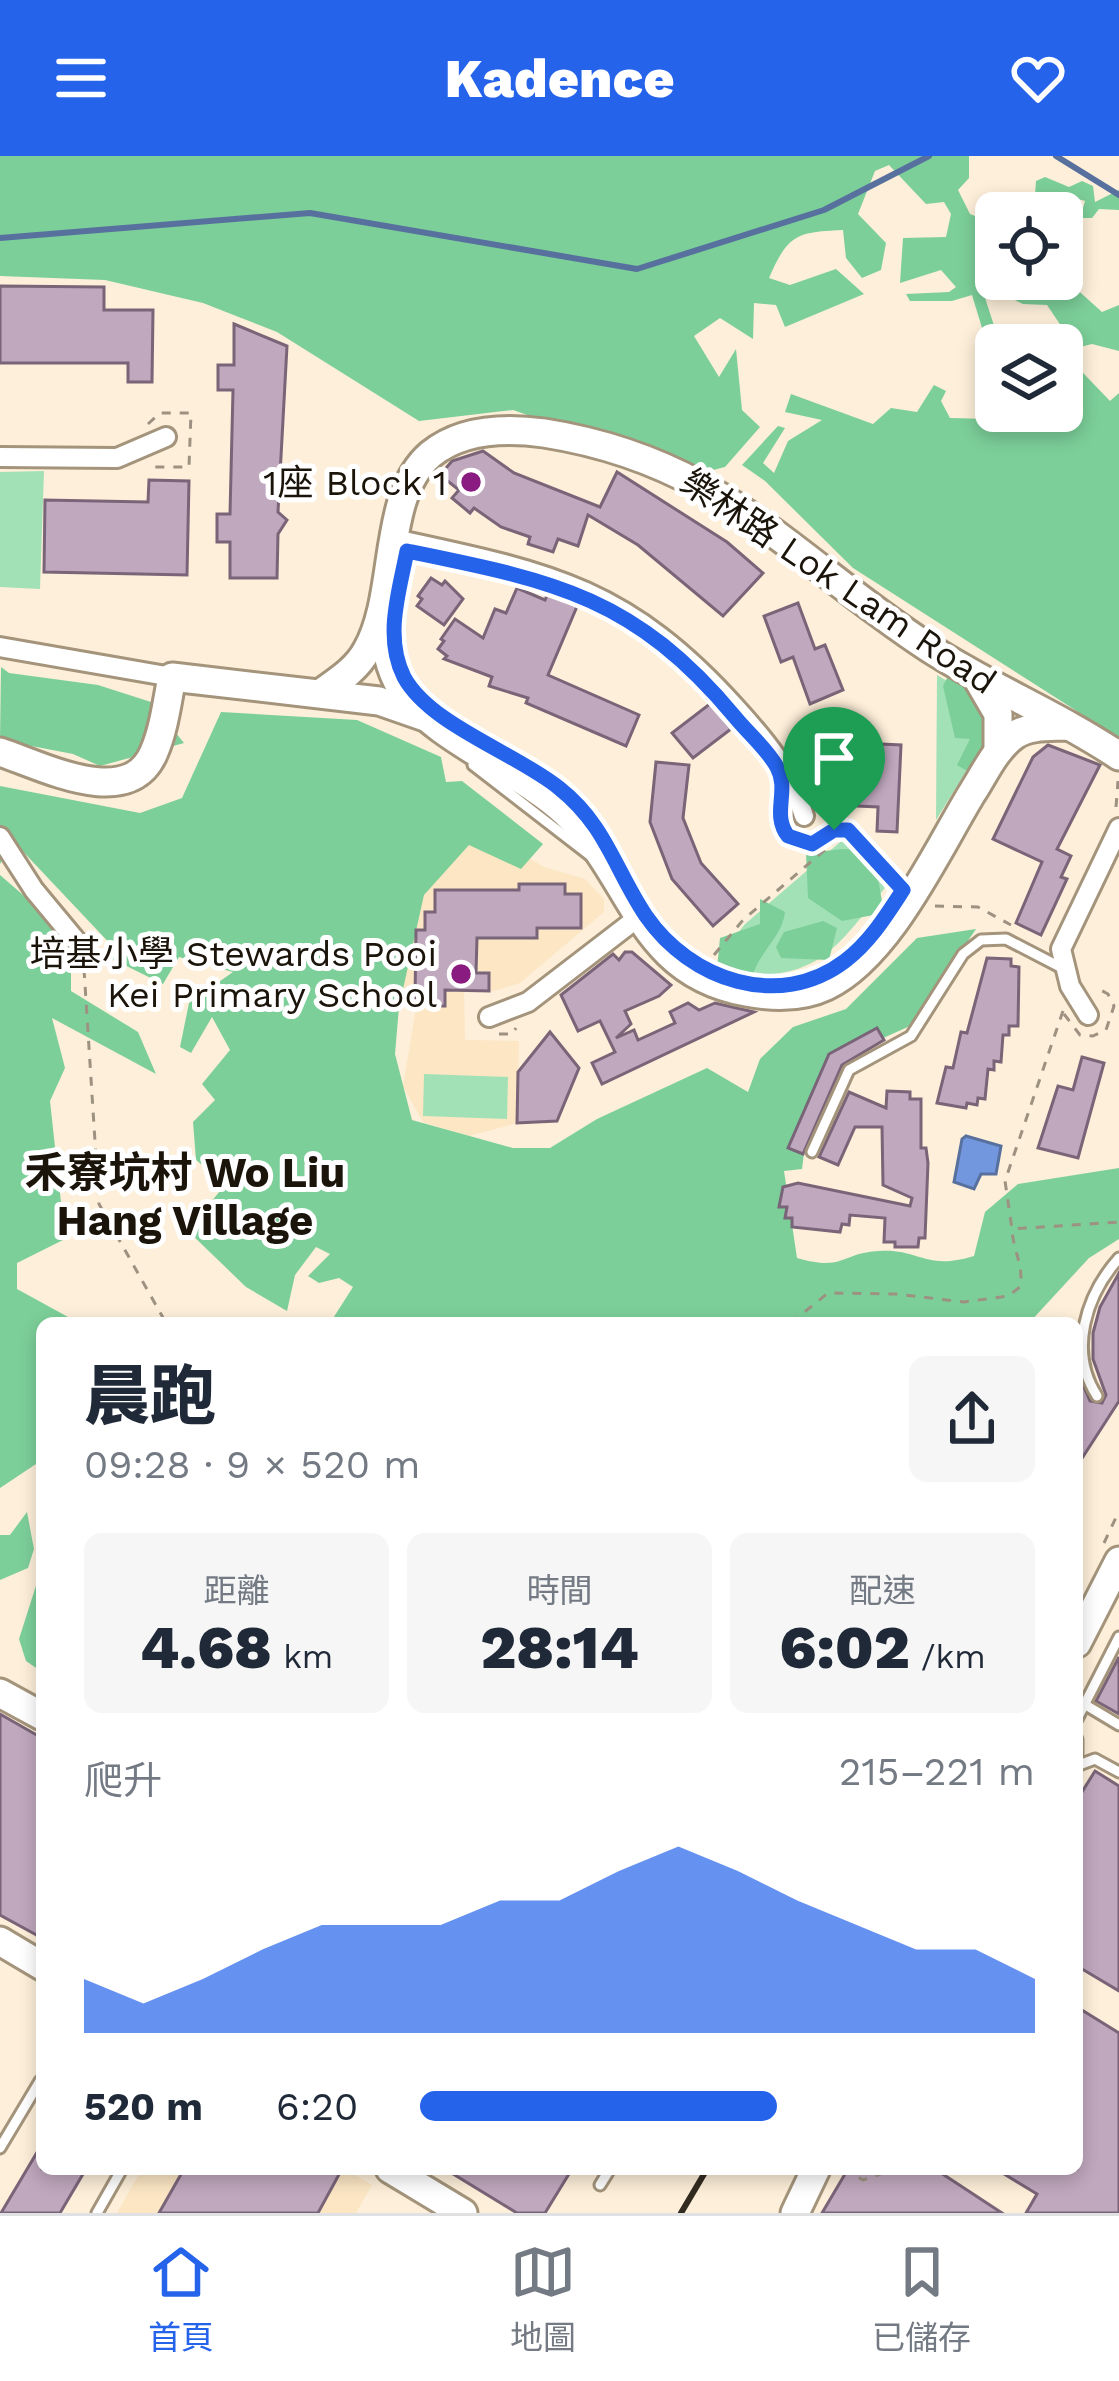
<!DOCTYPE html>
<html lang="zh-TW">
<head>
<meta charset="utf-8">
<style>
	:root { --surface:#fff; --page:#f6f6f7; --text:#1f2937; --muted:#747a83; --line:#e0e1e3; --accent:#2563eb }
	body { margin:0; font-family:"Work Sans","Noto Sans TC",sans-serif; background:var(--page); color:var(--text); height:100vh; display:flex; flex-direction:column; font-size:45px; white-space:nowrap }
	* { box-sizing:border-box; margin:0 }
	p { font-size:39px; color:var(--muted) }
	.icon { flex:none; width:66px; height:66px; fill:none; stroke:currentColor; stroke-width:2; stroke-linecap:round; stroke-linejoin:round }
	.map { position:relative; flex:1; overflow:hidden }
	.panel { position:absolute; left:36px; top:1161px; width:1047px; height:858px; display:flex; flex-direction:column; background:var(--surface); border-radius:18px; box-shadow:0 6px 18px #0003 }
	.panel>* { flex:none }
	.tools { position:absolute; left:975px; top:36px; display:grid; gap:24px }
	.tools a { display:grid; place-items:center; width:108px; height:108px; border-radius:18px; background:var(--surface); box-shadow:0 6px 18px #0003; font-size:60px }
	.pin { position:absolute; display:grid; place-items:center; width:102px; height:102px; color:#fff; margin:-123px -51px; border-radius:50% 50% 50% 0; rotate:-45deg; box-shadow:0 0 12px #0007 }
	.pin .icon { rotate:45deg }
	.round { display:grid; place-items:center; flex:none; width:126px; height:126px; border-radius:18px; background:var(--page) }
	.head { display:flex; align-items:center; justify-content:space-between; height:204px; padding:0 48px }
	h1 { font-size:66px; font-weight:800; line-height:90px }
	.figures { display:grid; grid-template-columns:repeat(3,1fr); gap:18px; height:204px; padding:12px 48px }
	.figures div { display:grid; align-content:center; border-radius:18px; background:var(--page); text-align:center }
	.figures b { font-size:60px; font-weight:800 }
	.figures small { font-size:33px; font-weight:400 }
	.figures p { font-size:33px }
	.chart { height:336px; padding:24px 48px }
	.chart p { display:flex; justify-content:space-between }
	.chart svg { width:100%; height:216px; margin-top:12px; fill:var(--accent); opacity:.7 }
	ul { padding:0 48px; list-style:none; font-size:39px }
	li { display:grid; grid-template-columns:192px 144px 1fr; align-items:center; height:90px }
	li i { height:30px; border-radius:15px; background:var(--accent) }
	header { display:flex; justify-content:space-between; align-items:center; height:156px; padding:0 48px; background:var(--accent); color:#fff; font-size:54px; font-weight:800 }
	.tab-bar { display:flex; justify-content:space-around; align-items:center; height:168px; border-top:3px solid var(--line); background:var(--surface); font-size:33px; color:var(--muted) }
	.tab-bar a { display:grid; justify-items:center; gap:6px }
	.tab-bar .on { color:var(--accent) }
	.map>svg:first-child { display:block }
	.built { fill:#fce6c4 }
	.green { fill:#a2e1b6 }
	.forest { fill:#7ccf99 }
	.water { fill:#7397de; stroke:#58709e; stroke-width:3 }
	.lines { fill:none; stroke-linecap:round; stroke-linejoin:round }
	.stream { stroke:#58709e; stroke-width:6 }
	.building { fill:#c0a8be; stroke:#796478; stroke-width:3 }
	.lane-casing { stroke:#a4947b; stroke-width:15 }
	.street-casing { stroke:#a4947b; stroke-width:24 }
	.secondary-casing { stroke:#a4947b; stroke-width:33 }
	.path { stroke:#9d9281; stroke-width:3; stroke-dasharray:9 9; stroke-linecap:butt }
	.lane { stroke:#fff; stroke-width:9 }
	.street { stroke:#fff; stroke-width:18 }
	.secondary { stroke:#fff; stroke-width:27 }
	.rail { stroke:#322b20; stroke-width:6 }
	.route-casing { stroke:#fff; stroke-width:24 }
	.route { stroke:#2563eb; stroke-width:15 }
	.poi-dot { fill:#8a1b80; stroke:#fff; stroke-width:4.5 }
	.labels { text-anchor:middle; stroke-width:10; stroke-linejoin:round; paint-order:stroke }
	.poi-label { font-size:36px; fill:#1a140a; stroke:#fff; text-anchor:end }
	.street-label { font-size:36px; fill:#1a140a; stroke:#fff }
	.quarter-label { font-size:42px; font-weight:bold; fill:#1a140a; stroke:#fff }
</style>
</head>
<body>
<header><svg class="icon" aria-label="menu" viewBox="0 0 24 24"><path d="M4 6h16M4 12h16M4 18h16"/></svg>Kadence<svg class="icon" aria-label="heart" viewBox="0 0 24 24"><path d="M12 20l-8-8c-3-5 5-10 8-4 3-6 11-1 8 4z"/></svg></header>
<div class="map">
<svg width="1119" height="2057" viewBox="0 0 1119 2057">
	<rect width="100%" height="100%" fill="#fdefd9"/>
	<g class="built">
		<path d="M467,665L544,711L585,723L604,743V756L520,827L494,835H464L465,884L519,885L517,967L469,980L423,966L403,930L416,853L391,827L410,753Z"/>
		<path d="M142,2013H345L372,2029L356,2057H117Z"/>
	</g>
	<g class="green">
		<path d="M44,315L40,433L0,431V316Z"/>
		<path d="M937,519L971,539L988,580L936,664Z"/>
		<path d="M846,681L889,727C834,794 821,825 726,819L721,798L745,768Z"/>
		<path d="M424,918L508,921L507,963L423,960Z"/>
	</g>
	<g class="forest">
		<path d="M0,0H969V22L958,34L970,58L988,65L996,61V123L1062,120L1102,156L1119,149V195L1092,188L1076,192L1047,149L1023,148L1000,137L993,116L979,123L998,182L986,185L972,139L952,145H910L906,138L949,136L956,131L941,114L900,127L903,82L946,81L951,58L944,46L926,48L889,9L875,15L858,58L886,87L881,114L862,122L846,102L843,74C797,76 788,78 769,122L790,129L836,113L864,138L785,171L776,149L754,147L753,183L720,162L694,180L719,221L736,193L742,254L760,271L725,311L698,318L513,254L419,265L277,176L203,147L105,124L0,120Z"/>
		<path d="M1045,21L1069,31L1082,25L1093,30L1095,46L1119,34V54L1099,53L1092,62H1080L1085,45L1078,43L1060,54L1047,47L1032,57H1002L1035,39L1036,25Z"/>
		<path d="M1062,195L1110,245L1119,237V582L853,412L765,325L742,309L778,270L785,272L763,307L774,317L788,285L822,264L785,256L791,238L873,268L891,252L917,256L934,229L946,235L941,245L950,262L993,263L997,255H1062Z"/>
		<path d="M1,511L9,517L98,529L151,546L184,587L100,610L73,598L0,584Z"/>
		<path d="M949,518L972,530L1009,563L983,579L1009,608C988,622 978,622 957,609L970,583L955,582L943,530Z"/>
		<path d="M221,556L357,564L441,601L446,626L462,625L543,688L521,713L469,689L424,739L399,851L395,898L412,964L513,992H550L597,963L707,912L748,936L760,903L793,871L846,853L917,782L976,773L910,870L852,896L808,965L802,1013L784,1015L797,1102C845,1116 842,1096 880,1095C920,1093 926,1115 974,1100L985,1056L1018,1028L1119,1012V1083L1089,1102L1029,1167H330L353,1131L339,1122L319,1127L308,1120L330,1098L316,1091L295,1119L287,1155L246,1131L187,1074L226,1028L196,1004L193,966L215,944L202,928L230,894L212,861L191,897L180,891L189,847L233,816L179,801L163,828L106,800L116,794L13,685L0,708V630L140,657L182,642Z"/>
		<path d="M843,693L873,694L884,757L842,765L808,742L806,697Z"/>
		<path d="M0,719L30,745L71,797V835L138,876L156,918L52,862L65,912L50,945L65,1083L17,1107V1133L79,1167H42V1304L0,1332Z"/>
		<path d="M760,743L785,756C782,783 756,796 750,830L716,822L720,782L760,768Z"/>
		<path d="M823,765L837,772L829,804L781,802L776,791L784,776Z"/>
		<path d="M27,1356L34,1393L28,1412L0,1424V1379H10Z"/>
		<path d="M42,1411V1516L26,1505L19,1483Z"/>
	</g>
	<path class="water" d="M966,980L1001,990L996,1018H981L974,1033L954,1026L962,983Z"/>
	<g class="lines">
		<g class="stream">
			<path d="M1056,0L1119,39"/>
			<path d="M0,82L310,57L637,113L824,54L929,0"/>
		</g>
	</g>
	<g class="building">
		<path d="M0,130L104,131V154H153L152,226H128V207H0Z"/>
		<path d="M234,168L287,190L278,356L287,364L278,378L277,422H230V386H217V358H230L233,234H218V209H234Z"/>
		<path d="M483,295L514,317L600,351L617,316L727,386L763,417L723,460L638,389L588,359L578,390L558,383L553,396L528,388L530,381L501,371L474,352L470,357L452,342L459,334L440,319L452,305Z"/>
		<path d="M149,324L189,325L187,419L44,416L45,344L148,346Z"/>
		<path d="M431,422L442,429L445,425L463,443L444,469L417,450L422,443L418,440Z"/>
		<path d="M517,432L545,444L548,437L578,448L548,519L639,559L626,590L526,547L528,542L489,530L492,521L444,503L447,500L438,493L444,485L441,483L455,463L483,482L495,453L506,457Z"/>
		<path d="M798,447L815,493L825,489L843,534L810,548L793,501L781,506L764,460Z"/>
		<path d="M711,547L731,573L693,602L672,577Z"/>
		<path d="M881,588L901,589L897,676L877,675L878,651L858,650L859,609L873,610V601H881Z"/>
		<path d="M1048,589L1100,609L1057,693L1071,700L1061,721L1067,723L1041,779L1016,767L1042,706L993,683L1033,601Z"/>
		<path d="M656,606L689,609L683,662L701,707L738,748L713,770L672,723L650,666Z"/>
		<path d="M519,728H565V738H581V772H537V782H477L476,817H489V835L445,834V850H427V842H415L416,774H425V756H435V734H519Z"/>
		<path d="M625,796H632L671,829L659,840L625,855L631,868L616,882L634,874L638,884L675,867L670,856L688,847L699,854L715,847L754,856L602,928L592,907L615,896L600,865L578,875L561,839L613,798L619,804Z"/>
		<path d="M987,802L1011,803V810L1019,811L1018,870H1009V879H1003L1001,906L994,905V914L988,913L985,943L978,942L977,949L967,947L966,952L937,947L946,911L953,912L961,876L967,877Z"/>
		<path d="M877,872L884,884L842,909L803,998L788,992L829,898Z"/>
		<path d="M550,876L579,912L557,965L517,967L518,916Z"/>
		<path d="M1082,901L1104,907L1078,1002L1038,992L1058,930L1073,934Z"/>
		<path d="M887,935L910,936V943H921V992H926L928,1007L925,1082H919L918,1091H895V1086H884L885,1062L850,1059L849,1069L842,1068L840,1076L792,1071V1062H785L787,1051H779L783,1031L798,1027L910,1050L912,1042L883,1029L882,971H855L838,1009L819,1001L849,936L886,952Z"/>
		<path d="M1119,1117V1245L1077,1310V1215L1090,1245L1102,1247L1106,1239L1093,1203V1177L1100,1151Z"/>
		<path d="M1119,1501V1558L1096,1545Z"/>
		<path d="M0,1558L42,1582V1782L0,1759Z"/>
		<path d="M1095,1615L1119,1630V1835L1077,1810V1644Z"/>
		<path d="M1077,1851L1119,1877V2057H1026L1037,2038L996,2013H1077Z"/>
		<path d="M42,1988V2013H86L60,2057H1Z"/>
		<path d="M184,2013H342L318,2057H159Z"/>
		<path d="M445,2013H572L545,2057H517Z"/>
		<path d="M848,2013H935L1002,2057H822Z"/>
	</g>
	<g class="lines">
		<defs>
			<g id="lane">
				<path d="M473,609L592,701"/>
				<path d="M812,996L849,914L911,880L963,798L981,784L1006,783L1064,813"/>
				<path d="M1097,1240C1068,1195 1086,1139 1119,1102"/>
				<path d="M1084,1548L1119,1569"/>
				<path d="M1077,1563L1119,1481"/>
				<path d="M1077,1583V1611"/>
				<path d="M1079,1609L1095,1603L1119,1616"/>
				<path d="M0,1992L40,1925"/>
				<path d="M600,2029L610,2013"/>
				<path d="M97,2057L122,2013"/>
			</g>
			<g id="street">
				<path d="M0,301L117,302L166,281"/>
				<path d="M395,383C548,416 626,430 736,552C766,585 792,616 804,660"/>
				<path d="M0,491L172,521"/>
				<path d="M0,681L34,734L83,793"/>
				<path d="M1088,859L1070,830L1061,793L1119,672"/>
				<path d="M489,861L528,846L636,763"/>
			</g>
			<g id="secondary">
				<path d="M382,463C385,486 388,511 401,532C431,582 521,614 566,657C634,721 638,817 746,836C772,841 801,842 826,830C889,800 936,696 972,637C985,617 995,593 1015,579C1030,569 1050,571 1068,570"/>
				<path d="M977,522L998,558V595"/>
				<path d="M321,537C338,525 357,513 367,494C399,438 381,340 431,298C462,273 507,272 544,277C722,305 790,401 929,492C991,532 1058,559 1119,600"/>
				<path d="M0,596C43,610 129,656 154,596C164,573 167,546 172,521L379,545L425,561"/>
				<path d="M1077,1487L1119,1405"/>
				<path d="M0,1537L42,1560"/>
				<path d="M0,1785L42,1810"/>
				<path d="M390,2013L463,2057"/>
				<path d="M795,2057L816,2013"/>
			</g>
		</defs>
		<use href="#lane" class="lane-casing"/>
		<use href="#street" class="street-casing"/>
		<use href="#secondary" class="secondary-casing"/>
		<g class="path">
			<path d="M148,268L160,257H191L189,311H149"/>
			<path d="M1116,651L1118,625"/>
			<path d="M834,674H848L894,724"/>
			<path d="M935,750L978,751L1011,769"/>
			<path d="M714,799L743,764L848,674"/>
			<path d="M84,813L99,1048L166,1167"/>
			<path d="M1063,855L1005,1025L1012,1073L1119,1066"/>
			<path d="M1064,858L1080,879L1093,880L1106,874L1114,850L1108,838L1095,831"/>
			<path d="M499,878H512L516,872"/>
			<path d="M791,1167L828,1137L896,1138L964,1146L1008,1140L1020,1131C1024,1111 1014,1096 1012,1075"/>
			<path d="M1104,1387L1119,1355"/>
			<path d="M843,2013L863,2024L895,2013"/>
		</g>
		<use href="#lane" class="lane"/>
		<use href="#street" class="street"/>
		<use href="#secondary" class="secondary"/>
		<path class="rail" d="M681,2057L707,2013"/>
	</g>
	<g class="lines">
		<defs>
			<path id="route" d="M407,395C554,425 634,440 735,561C748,577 767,593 777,611C790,635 771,658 788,680L812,688L834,674H848L903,734C886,760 870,786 845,805C779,855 690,824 646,760C615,714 606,669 559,632C516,597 430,569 404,521C384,481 399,436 407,395Z"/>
		</defs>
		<use href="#route" class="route-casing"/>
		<use href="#route" class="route"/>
	</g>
	<g class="poi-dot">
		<circle cx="471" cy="326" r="12"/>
		<circle cx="461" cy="818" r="12"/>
	</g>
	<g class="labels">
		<g class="poi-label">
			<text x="447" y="339">1座 Block 1</text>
			<text x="437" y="810">培基小學 Stewards Pooi<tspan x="437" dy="41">Kei Primary School</tspan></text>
		</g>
		<g class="street-label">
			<text transform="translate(839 425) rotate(34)" y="13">樂林路 Lok Lam Road</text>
		</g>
		<g class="quarter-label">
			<text x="185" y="1031">禾寮坑村 Wo Liu<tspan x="185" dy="48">Hang Village</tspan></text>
		</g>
	</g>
</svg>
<div class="tools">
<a><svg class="icon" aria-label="locate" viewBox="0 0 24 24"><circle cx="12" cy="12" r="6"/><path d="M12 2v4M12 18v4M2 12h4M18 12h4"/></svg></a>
<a><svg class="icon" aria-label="layers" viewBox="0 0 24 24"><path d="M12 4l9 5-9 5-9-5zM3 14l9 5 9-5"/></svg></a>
</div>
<div class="pin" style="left:834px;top:674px;background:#1e9e55"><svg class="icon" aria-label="arrive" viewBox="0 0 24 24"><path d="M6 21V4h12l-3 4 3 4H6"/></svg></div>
<section class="panel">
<div class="head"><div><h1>晨跑</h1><p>09:28 · 9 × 520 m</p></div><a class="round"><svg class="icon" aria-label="share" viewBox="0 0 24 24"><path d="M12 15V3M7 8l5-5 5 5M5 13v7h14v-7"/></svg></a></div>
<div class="figures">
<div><p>距離</p><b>4.68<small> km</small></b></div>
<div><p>時間</p><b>28:14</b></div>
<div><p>配速</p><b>6:02<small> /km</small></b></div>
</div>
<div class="chart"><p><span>爬升</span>215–221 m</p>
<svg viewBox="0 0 160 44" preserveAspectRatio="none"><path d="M0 44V33L10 38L20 33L30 27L40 22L50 22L60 22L70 17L80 17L90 11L100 6L110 11L120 17L130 22L140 27L150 27L160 33V44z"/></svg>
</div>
<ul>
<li><b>520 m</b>6:20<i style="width:58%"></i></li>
</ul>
</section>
</div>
<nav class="tab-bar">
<a class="on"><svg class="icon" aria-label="home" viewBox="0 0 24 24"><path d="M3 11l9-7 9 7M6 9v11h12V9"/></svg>首頁</a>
<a><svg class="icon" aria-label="map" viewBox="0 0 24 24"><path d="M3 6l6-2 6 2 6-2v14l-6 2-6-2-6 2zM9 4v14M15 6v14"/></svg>地圖</a>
<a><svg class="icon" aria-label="saved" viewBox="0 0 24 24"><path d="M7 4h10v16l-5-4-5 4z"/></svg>已儲存</a>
</nav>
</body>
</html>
